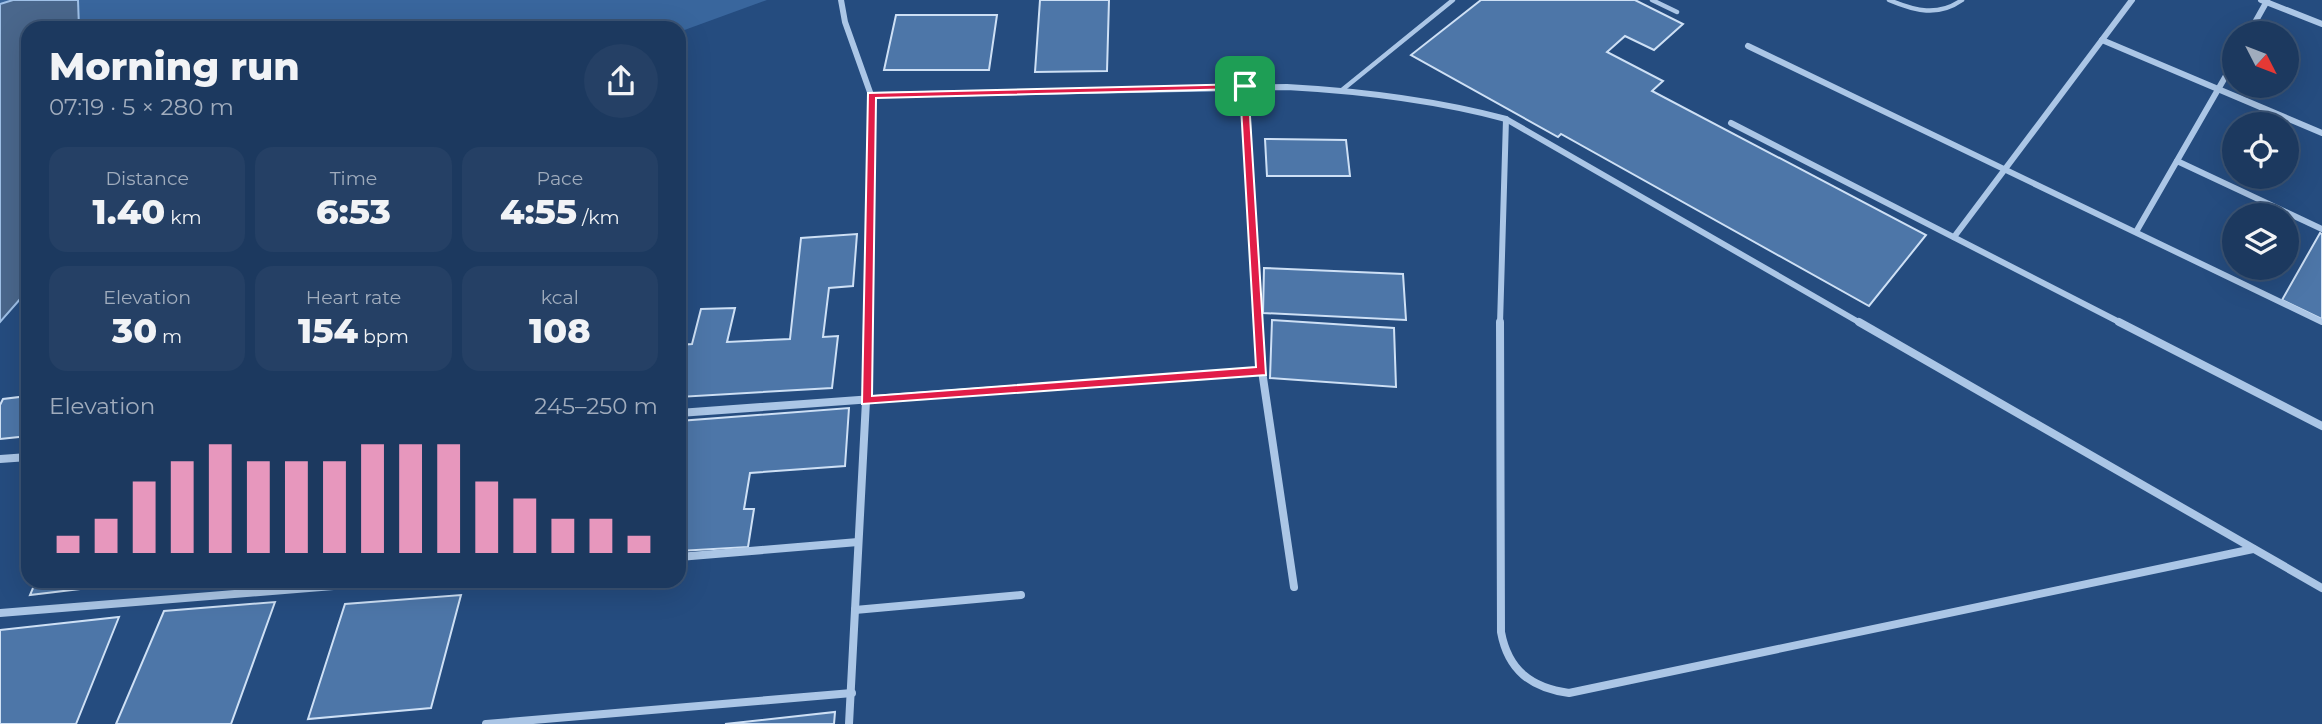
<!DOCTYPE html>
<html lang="en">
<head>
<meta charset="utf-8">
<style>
	:root { --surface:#1c395f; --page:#254065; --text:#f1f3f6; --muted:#a0acbd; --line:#3a5374; --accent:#e797bd }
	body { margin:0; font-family:Montserrat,sans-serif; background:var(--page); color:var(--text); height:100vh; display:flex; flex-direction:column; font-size:26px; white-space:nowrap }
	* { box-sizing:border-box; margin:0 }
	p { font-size:23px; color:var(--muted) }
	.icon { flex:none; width:38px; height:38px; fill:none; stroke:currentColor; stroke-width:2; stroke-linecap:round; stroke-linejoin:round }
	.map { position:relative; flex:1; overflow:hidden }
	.panel { position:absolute; left:21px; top:21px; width:665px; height:567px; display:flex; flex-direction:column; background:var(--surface); border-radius:21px; box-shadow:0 7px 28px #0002,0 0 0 2px var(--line) }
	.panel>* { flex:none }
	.needle { width:46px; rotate:132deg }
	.tools { position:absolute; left:2222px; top:21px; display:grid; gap:14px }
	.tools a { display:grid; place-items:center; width:77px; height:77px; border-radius:50%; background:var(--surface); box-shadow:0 7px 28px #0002,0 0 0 2px var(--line); font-size:35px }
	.pin { position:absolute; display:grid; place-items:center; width:60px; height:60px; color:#fff; margin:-30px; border-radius:14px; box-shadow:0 4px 10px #0006 }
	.round { display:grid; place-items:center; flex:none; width:74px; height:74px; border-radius:37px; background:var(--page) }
	.headline { display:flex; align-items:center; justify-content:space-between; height:119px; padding:0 28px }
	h1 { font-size:38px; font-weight:800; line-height:52px }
	.stats { display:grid; grid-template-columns:repeat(3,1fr); gap:10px; height:119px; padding:7px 28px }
	.stats div { display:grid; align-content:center; border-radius:18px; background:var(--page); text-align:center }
	.stats b { font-size:35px; font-weight:800 }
	.stats small { font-size:19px; font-weight:400 }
	.stats p { font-size:19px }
	.chart { height:196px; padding:14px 28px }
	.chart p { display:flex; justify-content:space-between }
	.chart svg { width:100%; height:126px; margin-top:7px; stroke:var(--accent); stroke-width:6 }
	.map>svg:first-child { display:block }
	.green { fill:#39669d }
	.water { fill:#4a678c; stroke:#9fc0e7; stroke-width:2 }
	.building { fill:#4d76a8; stroke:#cee0f5; stroke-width:2 }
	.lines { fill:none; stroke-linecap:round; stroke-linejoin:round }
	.lane { stroke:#abc6e6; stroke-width:4.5 }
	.street-far1 { stroke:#abc6e6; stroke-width:6 }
	.street { stroke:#abc6e6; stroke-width:8 }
	.route { fill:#e11d48; stroke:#fff; stroke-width:2; fill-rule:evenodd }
</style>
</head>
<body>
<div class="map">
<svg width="2322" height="724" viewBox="0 0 2322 724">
	<rect width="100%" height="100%" fill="#254c7f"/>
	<path class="green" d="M0,0H767L679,32V28H28L0,277Z"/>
	<path class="water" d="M13,0H78L79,28H28V290L0,322V4Z"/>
	<g class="building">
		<path d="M1040,0H1109L1107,71L1035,72Z"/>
		<path d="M1481,0H1635L1683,24L1654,50L1625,36L1607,52L1663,81L1652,91L1926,235L1869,306L1561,134L1558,137L1411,55Z"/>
		<path d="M896,15H997L989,70H884Z"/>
		<path d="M1265,139L1346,140L1350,176H1267Z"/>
		<path d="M2320,233L2322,234V319L2282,300Z"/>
		<path d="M857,234L853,286L829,288L823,337L838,336L832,388L679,397V345L692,344L701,309L735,308L727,342L790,339L801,238Z"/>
		<path d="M1264,268L1403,274L1406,320L1263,313Z"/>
		<path d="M1272,320L1394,328L1396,387L1270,378Z"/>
		<path d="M28,396V436L0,439V405L3,399Z"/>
		<path d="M849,408L845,466L750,473L744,509H754L748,547L679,551V421Z"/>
		<path d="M36,581H147L30,595Z"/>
		<path d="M461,595L431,708L308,719L345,604Z"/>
		<path d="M275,602L231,724H116L164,611Z"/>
		<path d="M119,617L76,724H0V630Z"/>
		<path d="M835,712L834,724H725Z"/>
	</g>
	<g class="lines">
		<g class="lane">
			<path d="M1652,0L1677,12"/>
			<path d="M1889,0C1915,11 1938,17 1962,0"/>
			<path d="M1342,90L1453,0"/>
		</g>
		<g class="street-far1">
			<path d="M841,0L845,22L871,95L867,324"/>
			<path d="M2261,0L2322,24"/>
			<path d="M2249,33L2267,1"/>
			<path d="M2102,40L2322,133"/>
			<path d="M1748,46L2322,322"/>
			<path d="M1245,86L1259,324"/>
			<path d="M871,95L1287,87C1360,91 1435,100 1506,119L1862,324"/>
			<path d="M1731,123L2123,324"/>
			<path d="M2177,161L2322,229"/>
			<path d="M2136,232L2235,60"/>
			<path d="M1954,237L2132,0"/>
			<path d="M1500,324L1506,119"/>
		</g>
		<g class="street">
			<path d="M1259,322L1262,371L1294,587"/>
			<path d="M1500,322L1501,632C1508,670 1531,688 1569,693L2253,549"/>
			<path d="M1859,322L2322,588"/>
			<path d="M2119,322L2322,426"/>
			<path d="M679,413L1262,371"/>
			<path d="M0,459L28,457"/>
			<path d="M679,557L858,542"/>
			<path d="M855,610L1021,595"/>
			<path d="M0,613L395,581"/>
			<path d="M486,724L852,693"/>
			<path d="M849,724L866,401L867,322"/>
		</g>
	</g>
	<path class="route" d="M1248,84L1266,375L862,404L868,93ZM1240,89L1256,367L872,396L876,98Z"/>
</svg>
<div class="tools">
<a><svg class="needle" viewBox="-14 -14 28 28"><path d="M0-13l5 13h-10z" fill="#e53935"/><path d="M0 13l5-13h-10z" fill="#a0acbd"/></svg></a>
<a><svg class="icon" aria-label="locate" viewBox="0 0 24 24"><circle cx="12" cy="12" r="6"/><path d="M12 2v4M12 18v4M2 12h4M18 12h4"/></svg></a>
<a><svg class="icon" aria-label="layers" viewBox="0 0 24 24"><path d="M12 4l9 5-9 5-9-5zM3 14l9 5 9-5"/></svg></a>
</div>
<div class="pin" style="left:1245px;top:86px;background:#1e9e55"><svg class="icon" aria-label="arrive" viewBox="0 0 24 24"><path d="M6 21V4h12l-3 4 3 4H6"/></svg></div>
<section class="panel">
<div class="headline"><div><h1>Morning run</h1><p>07:19 · 5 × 280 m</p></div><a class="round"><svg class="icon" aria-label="share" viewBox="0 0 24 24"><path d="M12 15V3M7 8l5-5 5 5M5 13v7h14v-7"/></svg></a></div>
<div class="stats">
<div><p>Distance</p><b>1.40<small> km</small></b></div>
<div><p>Time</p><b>6:53</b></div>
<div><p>Pace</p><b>4:55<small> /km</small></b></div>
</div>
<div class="stats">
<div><p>Elevation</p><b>30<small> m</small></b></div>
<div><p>Heart rate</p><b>154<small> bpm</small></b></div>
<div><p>kcal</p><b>108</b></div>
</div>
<div class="chart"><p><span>Elevation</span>245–250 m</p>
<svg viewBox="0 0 160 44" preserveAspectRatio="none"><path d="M5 44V38M15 44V32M25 44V19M35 44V12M45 44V6M55 44V12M65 44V12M75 44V12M85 44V6M95 44V6M105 44V6M115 44V19M125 44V25M135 44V32M145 44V32M155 44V38"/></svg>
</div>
</section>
</div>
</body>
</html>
